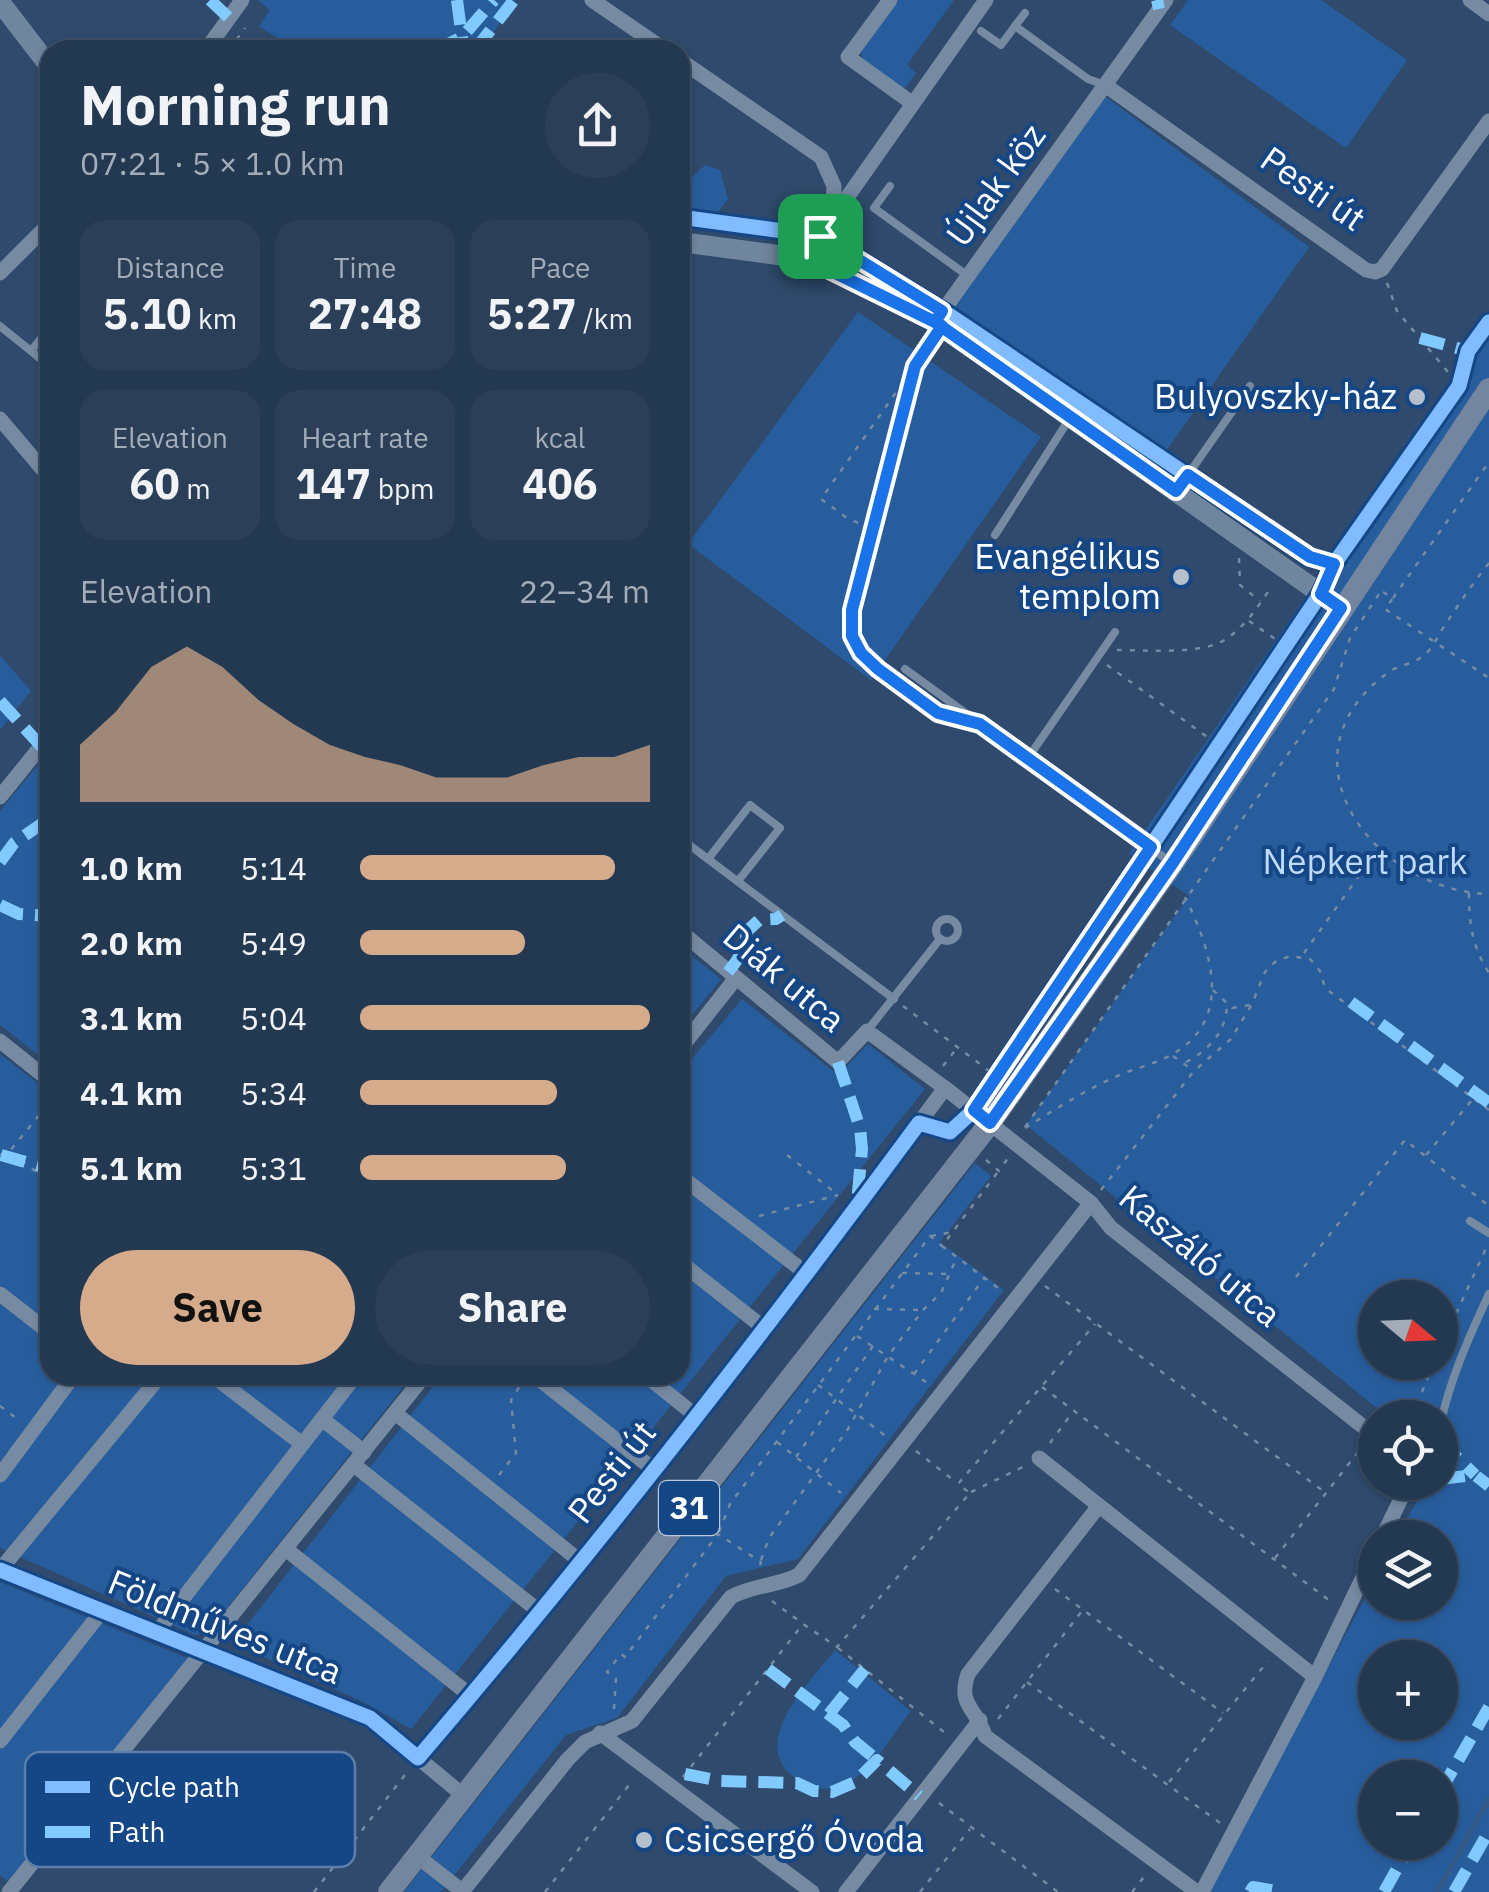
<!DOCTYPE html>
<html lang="en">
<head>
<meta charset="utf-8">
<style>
	:root { --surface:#233851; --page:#2b3f58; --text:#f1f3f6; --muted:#a3acb7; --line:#405268; --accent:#d6ab8b }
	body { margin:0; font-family:"IBM Plex Sans",sans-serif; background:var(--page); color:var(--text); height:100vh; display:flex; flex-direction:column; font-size:38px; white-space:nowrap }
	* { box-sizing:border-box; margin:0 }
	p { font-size:32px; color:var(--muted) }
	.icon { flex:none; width:55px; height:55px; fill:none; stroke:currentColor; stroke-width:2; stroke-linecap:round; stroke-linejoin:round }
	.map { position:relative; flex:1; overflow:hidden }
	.details { position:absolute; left:40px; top:40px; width:650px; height:1345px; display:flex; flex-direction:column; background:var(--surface); border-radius:30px; box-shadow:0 2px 8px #0004,0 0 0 2px var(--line) }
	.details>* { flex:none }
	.needle { width:65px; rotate:109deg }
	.buttons { position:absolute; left:1358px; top:1280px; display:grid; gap:20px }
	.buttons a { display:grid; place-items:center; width:100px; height:100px; border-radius:50%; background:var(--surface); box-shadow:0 2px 8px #0004,0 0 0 2px var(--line); font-size:50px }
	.pin { position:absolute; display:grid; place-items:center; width:85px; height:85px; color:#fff; margin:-42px; border-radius:20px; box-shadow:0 5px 15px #0006 }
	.round { display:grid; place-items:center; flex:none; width:105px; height:105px; border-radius:52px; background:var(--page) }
	.overview { display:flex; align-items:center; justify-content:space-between; height:170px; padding:0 40px }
	h1 { font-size:55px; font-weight:700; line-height:75px }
	.figures { display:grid; grid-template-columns:repeat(3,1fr); gap:15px; height:170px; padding:10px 40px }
	.figures div { display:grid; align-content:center; border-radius:25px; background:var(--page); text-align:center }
	.figures b { font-size:42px; font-weight:700 }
	.figures small { font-size:28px; font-weight:400 }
	.figures p { font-size:28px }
	.chart { height:280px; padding:20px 40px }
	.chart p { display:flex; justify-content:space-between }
	.chart svg { width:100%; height:180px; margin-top:10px; fill:var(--accent); opacity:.7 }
	.action { display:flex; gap:20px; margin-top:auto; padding:20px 40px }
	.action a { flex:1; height:115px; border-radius:60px; background:var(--accent); color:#111; font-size:40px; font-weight:700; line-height:115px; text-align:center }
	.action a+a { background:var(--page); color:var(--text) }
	ul { padding:0 40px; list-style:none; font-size:32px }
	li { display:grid; grid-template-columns:160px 120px 1fr; align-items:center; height:75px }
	li i { height:25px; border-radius:12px; background:var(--accent) }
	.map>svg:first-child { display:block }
	.green { fill:#285d9d; fill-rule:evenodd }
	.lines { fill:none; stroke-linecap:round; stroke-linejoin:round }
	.stream { stroke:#345986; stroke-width:5 }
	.path { stroke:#768aa2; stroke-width:2.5; stroke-dasharray:5 8; stroke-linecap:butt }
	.lane { stroke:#768aa2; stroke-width:8 }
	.street { stroke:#768aa2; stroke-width:15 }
	.secondary { stroke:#70859e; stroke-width:20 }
	.primary { stroke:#74869f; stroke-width:22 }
	.quiet { stroke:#80caff; stroke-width:12; stroke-dasharray:25 12; stroke-linecap:butt }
	.cycleway-casing { stroke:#154686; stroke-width:21 }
	.cycleway { stroke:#80bcff; stroke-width:15 }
	.route-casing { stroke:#fff; stroke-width:20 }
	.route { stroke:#1a73e8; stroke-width:12 }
	.poi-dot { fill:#b6c0cc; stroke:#154686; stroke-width:4 }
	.labels { text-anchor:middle; stroke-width:8; stroke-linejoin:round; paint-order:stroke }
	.shield { fill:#154686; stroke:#b9c8db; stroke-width:2.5 }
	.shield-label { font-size:32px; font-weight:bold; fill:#fff }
	.street-label { font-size:35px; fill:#fff; stroke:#154686 }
	.poi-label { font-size:35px; fill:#fff; stroke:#154686; text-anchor:end }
	.park-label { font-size:35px; fill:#bfdafb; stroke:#154686 }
	.key { fill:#154686; stroke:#5b7eaa; stroke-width:2.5 }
	.key-label { font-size:28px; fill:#fff }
</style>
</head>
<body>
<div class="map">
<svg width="1489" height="1892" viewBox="0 0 1489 1892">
	<rect width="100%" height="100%" fill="#2f4a6c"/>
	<g class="green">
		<path d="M258,0H515L482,50H296L259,26L270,10Z"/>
		<path d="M897,0H954L907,65L916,73L906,87L900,88L863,62L861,50Z"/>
		<path d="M1188,0H1321L1407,60L1346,148L1170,25Z"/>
		<path d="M1103,95L1309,247L1164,454L952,309Z"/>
		<path d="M705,165L720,170L728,199L718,212L680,206V166L691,178Z"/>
		<path d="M858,312L1041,437L871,680L688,544Z"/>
		<path d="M1489,330V1892H1209L1375,1579V1602H1440V1538L1397,1537L1427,1483L1440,1482V1418L1388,1417L1026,1125L1189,896L1129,854ZM1375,1298H1440V1362H1375ZM1375,1658H1440V1722H1375ZM1375,1778H1440V1842H1375Z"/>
		<path d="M0,655L31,691L0,730Z"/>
		<path d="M50,750V1064L0,1025V811Z"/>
		<path d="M680,947L721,979L680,1030Z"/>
		<path d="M742,999L838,1075L868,1044L925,1089L411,1729L365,1703L233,1643L442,1375H680V1073Z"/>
		<path d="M0,1054L50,1093V1375H413L208,1632L195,1635L0,1548Z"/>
		<path d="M975,1163L991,1176L940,1242L1004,1290L798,1559L726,1576L617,1718L566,1735L441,1892H404Z"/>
		<path d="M0,1582L192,1660L10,1883L0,1875Z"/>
		<path d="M835,1650L911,1711C893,1733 875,1767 850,1782C837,1790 820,1791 806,1784C738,1752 809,1683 835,1650Z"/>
	</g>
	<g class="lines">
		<path class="stream" d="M1437,1892L1489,1799"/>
		<g class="path">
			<path d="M229,50L245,28"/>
			<path d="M1387,283L1397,311L1463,390"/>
			<path d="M910,362L915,366L851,623L856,645L870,661L945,715"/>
			<path d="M870,528L847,518L821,499L930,344"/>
			<path d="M1239,558L1240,585L1260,601"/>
			<path d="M1338,558L1349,566"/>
			<path d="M1489,563C1473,583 1459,604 1445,625C1438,635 1433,649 1423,656C1413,664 1399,665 1389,672C1325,717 1321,786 1373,842C1402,873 1447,893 1489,894"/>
			<path d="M1383,592L1393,598L1385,609L1489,678"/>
			<path d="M1393,598L1489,462"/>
			<path d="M1249,621L1284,645"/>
			<path d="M1117,650C1146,650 1203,655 1226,639C1246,626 1259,605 1272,586"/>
			<path d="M1107,665L1217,744"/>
			<path d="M1469,893C1469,924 1472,946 1489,973"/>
			<path d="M1304,953L1378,849"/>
			<path d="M1213,990L1232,1008L1250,1005"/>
			<path d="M903,1006L997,1077"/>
			<path d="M1173,1056L1194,1071"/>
			<path d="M1186,1062C1209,1050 1226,1032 1227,1005"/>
			<path d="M943,1066L957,1048"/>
			<path d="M1025,1127L1334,689L1350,638L1381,591"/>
			<path d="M1025,1128C1054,1110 1082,1092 1113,1078C1131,1069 1153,1065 1171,1055C1236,1019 1210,948 1185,897"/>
			<path d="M11,1153L50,1182"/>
			<path d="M0,1155L9,1152L50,1102"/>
			<path d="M787,1155L837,1194"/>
			<path d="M1426,1155L1472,1100"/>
			<path d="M986,1160L999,1171L1008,1158"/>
			<path d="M997,1173L942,1246L1002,1291"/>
			<path d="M1101,1190L1194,1071L1231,1039L1252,1004L1265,972L1275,962L1290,956L1310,959L1320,971L1325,988L1489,1110"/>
			<path d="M759,1216L838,1195"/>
			<path d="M931,1236L953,1232"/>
			<path d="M902,1273L949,1274"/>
			<path d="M1296,1277L1405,1140L1489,1206"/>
			<path d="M1045,1286L1326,1493"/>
			<path d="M874,1309L921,1310"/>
			<path d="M857,1336L929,1384"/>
			<path d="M1440,1349L1487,1246"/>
			<path d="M914,1374L984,1278"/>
			<path d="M327,1375L328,1384"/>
			<path d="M818,1385L887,1437"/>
			<path d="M1042,1387L1333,1603"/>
			<path d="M0,1406L19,1420"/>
			<path d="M1422,1418V1392L1434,1362"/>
			<path d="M777,1442L841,1493"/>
			<path d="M1050,1443L1072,1413"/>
			<path d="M916,1451L957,1483"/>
			<path d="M796,1457L873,1346"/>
			<path d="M499,1475L516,1453L511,1400L522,1383"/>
			<path d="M971,1492L1027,1465"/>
			<path d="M719,1532L730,1504L930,1236L942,1246"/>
			<path d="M1275,1558L1362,1447"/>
			<path d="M761,1560L769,1538L848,1429L888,1356L923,1310L941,1293L957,1257"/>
			<path d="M1055,1589L1223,1713"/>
			<path d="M772,1601L802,1623"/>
			<path d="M838,1648L949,1736"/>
			<path d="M1027,1682L1220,1823"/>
			<path d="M614,1709L616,1679L607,1672L621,1654L625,1657L718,1534L761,1562L758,1572"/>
			<path d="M998,1719L1082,1611"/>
			<path d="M683,1777L803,1624L837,1647L970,1493L958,1484L1095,1324"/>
			<path d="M1169,1782L1268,1661"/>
			<path d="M939,1803L1058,1892"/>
			<path d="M314,1892L408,1771"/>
			<path d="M545,1892L633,1780"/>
			<path d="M920,1892L970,1829"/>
			<path d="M1132,1892L1147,1873"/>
		</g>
		<g class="lane">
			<path d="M1025,13L1015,26L1088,79L1105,85"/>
			<path d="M981,31L1001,45L1015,26"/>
			<path d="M890,186L874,208L968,276"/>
			<path d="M0,326L31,351L50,327"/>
			<path d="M31,351L50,367"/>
			<path d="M1178,489L1250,386"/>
			<path d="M995,535L1068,421"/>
			<path d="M905,669L1169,861"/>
			<path d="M1028,758L1115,632"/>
			<path d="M680,838L894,999"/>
			<path d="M708,859L750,805L780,828L738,881"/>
			<circle cx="947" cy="930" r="11"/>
			<path d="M867,1031L940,939"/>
			<path d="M1470,1221L1489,1233"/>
			<path d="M1440,1426C1450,1379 1469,1337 1489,1294"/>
		</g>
		<g class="street">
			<path d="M592,0L665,50"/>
			<path d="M890,0L848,57L912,103"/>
			<path d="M1470,0L1489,14"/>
			<path d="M206,50L242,0"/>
			<path d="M680,60L821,157L834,186L833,214"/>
			<path d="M1105,85L1366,270L1375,272L1382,269L1489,121"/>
			<path d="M809,259L820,236L986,0"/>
			<path d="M0,273L50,223"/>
			<path d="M935,322L1166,0"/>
			<path d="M0,419L50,478"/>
			<path d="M0,797L50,735"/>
			<path d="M680,931L838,1062L867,1031L945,1088L1091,1203L1111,1228L1375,1436"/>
			<path d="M0,1041L50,1081"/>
			<path d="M680,1049L736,978"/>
			<path d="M680,1176L807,1274"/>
			<path d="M680,1262L764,1328"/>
			<path d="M0,1294L50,1333"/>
			<path d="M212,1375L302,1444"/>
			<path d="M534,1375L653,1469"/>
			<path d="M645,1375L695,1415"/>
			<path d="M395,1413L580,1561"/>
			<path d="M322,1419L364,1452"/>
			<path d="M1039,1458L1315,1677"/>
			<path d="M354,1465L540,1612"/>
			<path d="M0,1475L74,1375"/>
			<path d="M1098,1507L968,1674C957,1706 977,1708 985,1736L1197,1892"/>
			<path d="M1382,1538L1409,1482"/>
			<path d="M287,1550L471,1696"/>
			<path d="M0,1568L370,1718L464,1796"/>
			<path d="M0,1570L161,1375"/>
			<path d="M157,1632L356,1375"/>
			<path d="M600,1733L812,1892"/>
			<path d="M0,1741L102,1611"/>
			<path d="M418,1758C602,1542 778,1317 945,1088"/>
			<path d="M417,1856L462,1891"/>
			<path d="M9,1892L425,1375"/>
			<path d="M462,1892L568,1759L585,1742L632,1721L731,1597C752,1585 778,1586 799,1575L1091,1203"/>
			<path d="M846,1892L980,1720"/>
			<path d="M1202,1892L1315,1677L1375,1552"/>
		</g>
		<g class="secondary">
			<path d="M0,2L50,67"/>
			<path d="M680,242L809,259L935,322L1341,608"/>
		</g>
		<path class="primary" d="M389,1892L990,1123L1190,839L1489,389"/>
		<g class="quiet">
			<path d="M210,0L229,18"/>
			<path d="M457,0L463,45"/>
			<path d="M1157,0L1159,9"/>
			<path d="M436,50L462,37L494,0"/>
			<path d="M475,50L514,0"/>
			<path d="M1420,338L1468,351"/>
			<path d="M0,701L41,746L50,747"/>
			<path d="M0,862L14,843L50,818"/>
			<path d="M0,905L19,914L50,916"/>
			<path d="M728,972C737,961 748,946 746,932L759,920L776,919L782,915"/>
			<path d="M1351,1002L1489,1103"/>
			<path d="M838,1062L860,1128L862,1149L857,1203"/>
			<path d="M1,1155L50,1169"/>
			<path d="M1440,1441L1475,1475"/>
			<path d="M1440,1479L1475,1475L1489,1486"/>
			<path d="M768,1669L843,1725L855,1742L877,1760"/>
			<path d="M829,1714L865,1669"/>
			<path d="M685,1774L721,1781L797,1783L814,1791L832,1792L855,1782L877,1760L919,1796"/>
			<path d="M1440,1792L1489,1707"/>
			<path d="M1250,1892L1253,1887L1282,1892"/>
			<path d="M1384,1892L1412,1842"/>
			<path d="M1454,1892L1489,1831"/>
		</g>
		<defs>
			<g id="cycleway">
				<path d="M680,217L820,236L943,311L1309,557L1334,564"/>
				<path d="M0,1570L370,1718L418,1758C593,1553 759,1340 919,1123L950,1132L974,1110L1321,593L1334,564L1459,386L1468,351L1489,322"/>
			</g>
		</defs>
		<use href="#cycleway" class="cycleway-casing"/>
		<use href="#cycleway" class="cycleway"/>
	</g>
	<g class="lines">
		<defs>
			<path id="route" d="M820,236L942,311L935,322L942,326L915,366L852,610V636L861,653L878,669L938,713L980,724L1151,847L974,1110L990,1123L1172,864L1341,608L1321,594L1334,564L1310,557L1188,475L1176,491L935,322L809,260L820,236"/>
		</defs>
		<use href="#route" class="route-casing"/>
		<use href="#route" class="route"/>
	</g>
	<g class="poi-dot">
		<circle cx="1417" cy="397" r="10"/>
		<circle cx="1181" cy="577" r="10"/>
		<circle cx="644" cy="1840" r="10"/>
	</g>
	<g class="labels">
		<rect class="shield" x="659" y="1481" width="60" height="54" rx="8"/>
		<g class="shield-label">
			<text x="689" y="1519">31</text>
		</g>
		<g class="street-label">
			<text transform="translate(996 185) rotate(-54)" y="12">Újlak köz</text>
			<text transform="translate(1313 189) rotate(35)" y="12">Pesti út</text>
			<text transform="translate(784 978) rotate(40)" y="12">Diák utca</text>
			<text transform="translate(1200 1256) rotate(40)" y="12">Kaszáló utca</text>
			<text transform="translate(612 1472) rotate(-52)" y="12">Pesti út</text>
			<text transform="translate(225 1627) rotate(22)" y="12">Földműves utca</text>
		</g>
		<g class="poi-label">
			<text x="1397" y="409">Bulyovszky-ház</text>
			<text x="1161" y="569">Evangélikus<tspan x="1161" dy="40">templom</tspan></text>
			<text x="664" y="1852" text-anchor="start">Csicsergő Óvoda</text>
		</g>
		<g class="park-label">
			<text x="1365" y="874">Népkert park</text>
		</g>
	</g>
	<rect x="25" y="1752" width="330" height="115" rx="15" class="key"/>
	<rect x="45" y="1781" width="45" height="12" fill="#80bcff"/>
	<rect x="45" y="1826" width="45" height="12" fill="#80caff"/>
	<g class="key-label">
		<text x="108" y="1797">Cycle path</text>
		<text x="108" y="1842">Path</text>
	</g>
</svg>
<div class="buttons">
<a><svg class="needle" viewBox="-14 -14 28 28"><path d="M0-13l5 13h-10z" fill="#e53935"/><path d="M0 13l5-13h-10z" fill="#a3acb7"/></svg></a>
<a><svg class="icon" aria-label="locate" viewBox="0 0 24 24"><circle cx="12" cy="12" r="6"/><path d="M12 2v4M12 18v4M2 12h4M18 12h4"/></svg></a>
<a><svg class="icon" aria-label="layers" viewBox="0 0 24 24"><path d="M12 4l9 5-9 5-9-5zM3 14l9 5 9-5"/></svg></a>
<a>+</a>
<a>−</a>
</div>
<div class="pin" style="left:820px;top:236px;background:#1e9e55"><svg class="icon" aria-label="arrive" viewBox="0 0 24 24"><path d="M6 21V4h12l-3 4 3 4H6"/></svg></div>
<section class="details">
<div class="overview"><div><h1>Morning run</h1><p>07:21 · 5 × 1.0 km</p></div><a class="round"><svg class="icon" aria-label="share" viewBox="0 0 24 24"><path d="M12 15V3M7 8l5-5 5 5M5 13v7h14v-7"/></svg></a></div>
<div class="figures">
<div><p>Distance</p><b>5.10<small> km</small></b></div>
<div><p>Time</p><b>27:48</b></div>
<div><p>Pace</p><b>5:27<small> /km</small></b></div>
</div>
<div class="figures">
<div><p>Elevation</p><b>60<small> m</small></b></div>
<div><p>Heart rate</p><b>147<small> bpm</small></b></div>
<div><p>kcal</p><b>406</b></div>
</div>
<div class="chart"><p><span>Elevation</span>22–34 m</p>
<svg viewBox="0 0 160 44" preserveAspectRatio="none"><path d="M0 44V30L10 22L20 11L30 6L40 11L50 19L60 25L70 30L80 33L90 35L100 38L110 38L120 38L130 35L140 33L150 33L160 30V44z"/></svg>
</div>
<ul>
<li><b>1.0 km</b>5:14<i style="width:88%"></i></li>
<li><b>2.0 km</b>5:49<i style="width:57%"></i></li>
<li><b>3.1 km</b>5:04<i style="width:100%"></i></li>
<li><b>4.1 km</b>5:34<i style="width:68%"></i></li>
<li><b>5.1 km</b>5:31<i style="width:71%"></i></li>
</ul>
<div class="action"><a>Save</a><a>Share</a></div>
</section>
</div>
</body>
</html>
